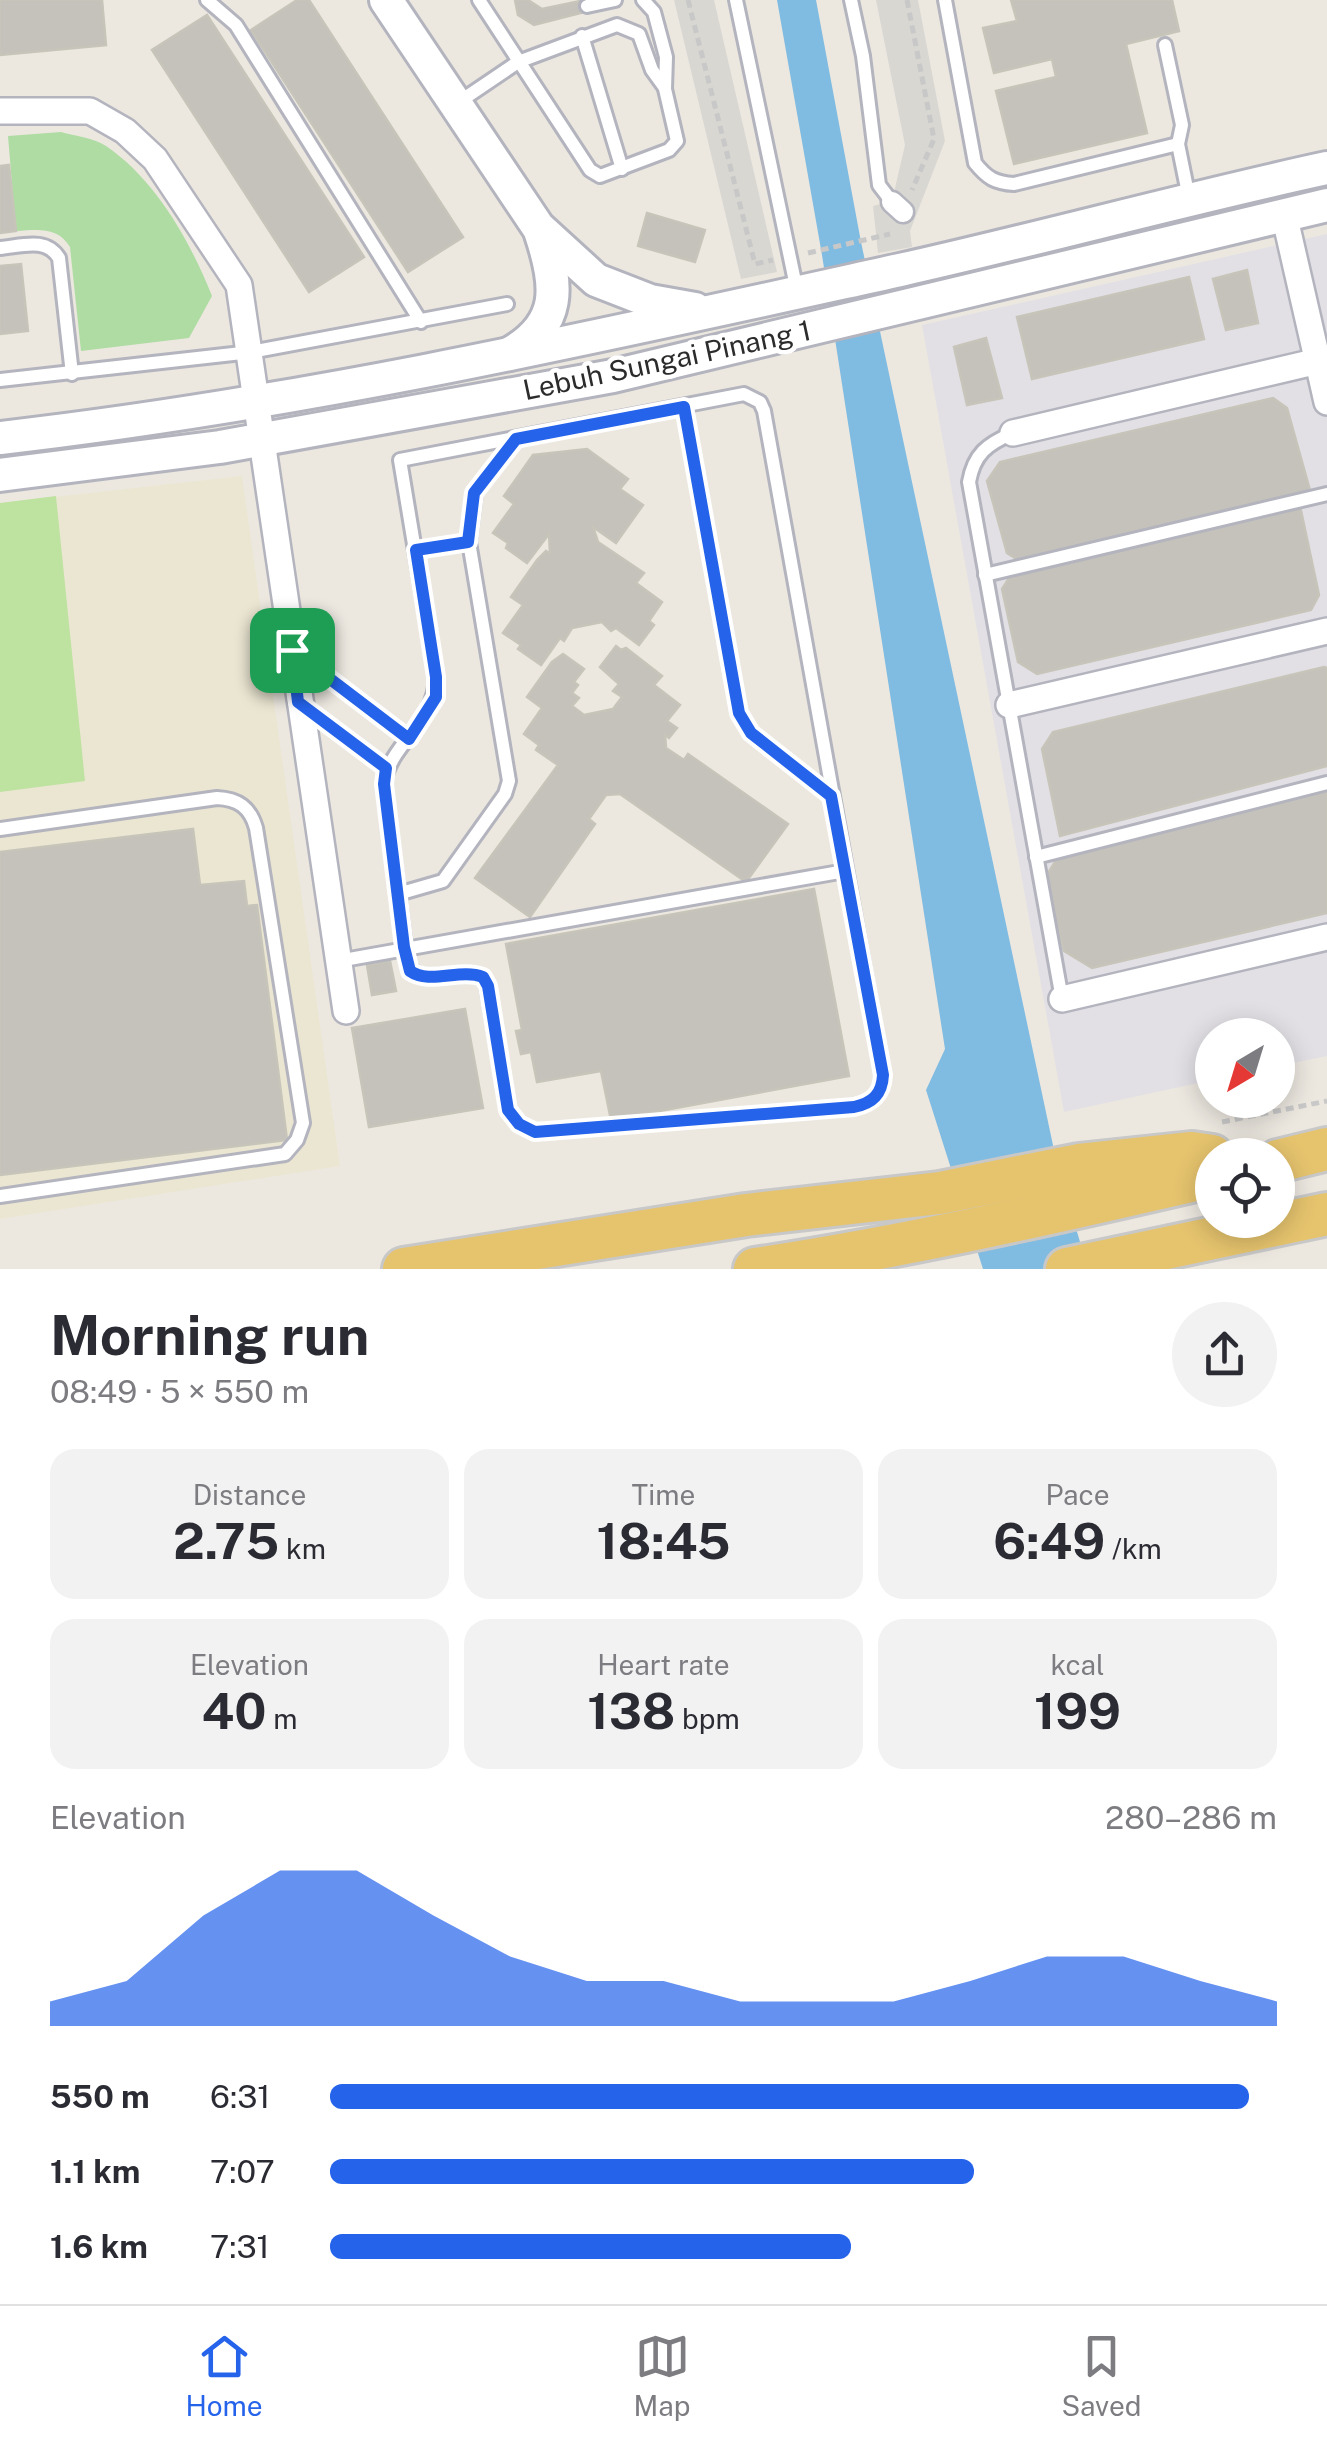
<!DOCTYPE html>
<html lang="en">
<head>
<meta charset="utf-8">
<style>
	:root { --surface:#fff; --page:#f2f2f3; --text:#2b2b33; --muted:#7c7c81; --line:#e1e1e2; --accent:#2563eb }
	body { margin:0; font-family:"Public Sans",sans-serif; background:var(--page); color:var(--text); height:100vh; display:flex; flex-direction:column; font-size:38px; white-space:nowrap }
	* { box-sizing:border-box; margin:0 }
	p { font-size:32px; color:var(--muted) }
	.icon { flex:none; width:55px; height:55px; fill:none; stroke:currentColor; stroke-width:2; stroke-linecap:round; stroke-linejoin:round }
	.map { position:relative; height:1269px; overflow:hidden }
	.side { display:flex; flex-direction:column; background:var(--surface); flex:1 }
	.side>* { flex:none }
	.needle { width:65px; rotate:218deg }
	.fabs { position:absolute; left:1195px; top:1018px; display:grid; gap:20px }
	.fabs a { display:grid; place-items:center; width:100px; height:100px; border-radius:50%; background:var(--surface); box-shadow:0 5px 25px #0003; font-size:50px }
	.pin { position:absolute; display:grid; place-items:center; width:85px; height:85px; color:#fff; margin:-42px; border-radius:20px; box-shadow:0 5px 15px #0006 }
	.round { display:grid; place-items:center; flex:none; width:105px; height:105px; border-radius:52px; background:var(--page) }
	.overview { display:flex; align-items:center; justify-content:space-between; height:170px; padding:0 50px }
	h1 { font-size:55px; font-weight:700; line-height:75px }
	.stats { display:grid; grid-template-columns:repeat(3,1fr); gap:15px; height:170px; padding:10px 50px }
	.stats div { display:grid; align-content:center; border-radius:25px; background:var(--page); text-align:center }
	.stats b { font-size:50px; font-weight:700 }
	.stats small { font-size:28px; font-weight:400 }
	.stats p { font-size:28px }
	.chart { height:280px; padding:20px 50px }
	.chart p { display:flex; justify-content:space-between }
	.chart svg { width:100%; height:180px; margin-top:10px; fill:var(--accent); opacity:.7 }
	ul { padding:0 50px; list-style:none; font-size:32px }
	li { display:grid; grid-template-columns:160px 120px 1fr; align-items:center; height:75px }
	li i { height:25px; border-radius:12px; background:var(--accent) }
	.tab-bar { display:flex; justify-content:space-around; align-items:center; height:140px; border-top:2px solid var(--line); background:var(--surface); font-size:28px; color:var(--muted) }
	.tab-bar a { display:grid; justify-items:center; gap:5px }
	.tab-bar .on { color:var(--accent) }
	.map>svg:first-child { display:block }
	.industrial { fill:#e2e0e5 }
	.education { fill:#ebe6d2 }
	.green { fill:#afdca3 }
	.pitch { fill:#bee2a0 }
	.plaza { fill:#d9d7d2 }
	.water { fill:#80bbe1 }
	.building { fill:#c5c2bb; stroke:#c7c4ba; stroke-width:2.5 }
	.lines { fill:none; stroke-linecap:round; stroke-linejoin:round }
	.service-casing { stroke:#b3b4be; stroke-width:18 }
	.pedestrian-casing { stroke:#b3b4be; stroke-width:25 }
	.minor-casing { stroke:#b3b4be; stroke-width:30 }
	.tertiary-casing { stroke:#b3b4be; stroke-width:38 }
	.trunk-casing { stroke:#c8c8c8; stroke-width:48 }
	.path { stroke:#c8c8c8; stroke-width:5; stroke-dasharray:8 5; stroke-linecap:butt }
	.service { stroke:#fff; stroke-width:12 }
	.pedestrian { stroke:#fff; stroke-width:20 }
	.minor { stroke:#fff; stroke-width:25 }
	.tertiary { stroke:#fff; stroke-width:32 }
	.trunk { stroke:#e6c46e; stroke-width:42 }
	.route-casing { stroke:#fff; stroke-width:20 }
	.route { stroke:#2563eb; stroke-width:12 }
	.labels { text-anchor:middle; stroke-width:9; stroke-linejoin:round; paint-order:stroke }
	.street-label { font-size:28px; fill:#2c2c2c; stroke:#fff }
</style>
</head>
<body>
<div class="map">
<svg width="1327" height="1269" viewBox="0 0 1327 1269">
	<rect width="100%" height="100%" fill="#ece8e0"/>
	<path class="industrial" d="M1327,234V1056L1278,1066V1035H1212V1080L1064,1112L922,325Z"/>
	<path class="education" d="M242,476L340,1166L0,1219V503Z"/>
	<path class="green" d="M61,132C75,136 94,138 106,146C156,180 190,241 212,296L189,338L81,351L70,247C57,226 38,230 16,231L8,136Z"/>
	<path class="pitch" d="M56,496L85,781L0,792V503Z"/>
	<g class="plaza">
		<path d="M674,0H714L777,272L741,279Z"/>
		<path d="M876,0H918L945,141L910,231L912,247L878,253L873,206L892,201L905,145Z"/>
	</g>
	<path class="water" d="M777,0H816L861,242L1057,1164L1088,1269H983L926,1090L945,1049L822,255Z"/>
	<g class="building">
		<path d="M0,0H102L106,45L0,55Z"/>
		<path d="M297,0H309L463,237L408,272L251,30Z"/>
		<path d="M515,0H528L542,9L585,0L588,11L534,25L518,15Z"/>
		<path d="M1011,0H1172L1179,31L1126,44L1147,133L1014,164L996,91L1056,77L1052,59L994,73L983,28L1017,21Z"/>
		<path d="M207,15L364,257L309,292L152,50Z"/>
		<path d="M9,165L16,231L0,233V166Z"/>
		<path d="M647,213L705,230L695,262L638,246Z"/>
		<path d="M21,264L28,331L0,334V266Z"/>
		<path d="M1247,270L1258,323L1226,330L1213,279Z"/>
		<path d="M1189,277L1204,339L1032,379L1017,317Z"/>
		<path d="M986,338L1002,398L967,405L954,347Z"/>
		<path d="M1273,398L1287,408L1311,494L1018,560L1007,553L987,481L1000,462Z"/>
		<path d="M587,449L628,479L620,489L643,505L616,543L593,527L598,542L644,573L636,583L662,602L649,621L654,625L639,645L616,628L611,631L602,622L572,628L564,641L560,638L541,665L518,649L521,645L503,633L523,605L511,597L537,560L546,551L550,554L549,534L527,563L506,548L508,543L493,533L514,504L504,496L533,455Z"/>
		<path d="M1300,506L1319,595L1311,610L1037,674L1018,662L1002,589L1009,578Z"/>
		<path d="M616,646L621,650L626,648L662,676L654,685L680,705L667,721L677,728L669,738L665,734L666,748L684,760L688,754L788,824L746,882L620,794L606,795L589,819L595,824L530,917L475,878L558,765L536,750L539,745L524,734L542,708L527,697L552,662L563,654L584,669L574,682L578,685L572,693L579,698L572,706L584,715L613,709L622,697L613,691L619,684L600,667Z"/>
		<path d="M1324,667L1327,668V766L1060,836L1042,749L1053,732Z"/>
		<path d="M1327,791V913L1092,968L1064,951L1045,878L1058,857Z"/>
		<path d="M193,829L200,885L244,881L247,906L257,905L287,1140L0,1175V852Z"/>
		<path d="M814,889L849,1076L611,1120L601,1071L537,1082L531,1052L521,1054L516,1031L522,1030L506,944Z"/>
		<path d="M390,961L396,991L372,995L367,965Z"/>
		<path d="M465,1009L483,1108L369,1127L352,1028Z"/>
	</g>
	<g class="lines">
		<defs>
			<g id="service">
				<path d="M207,0L236,25L421,322"/>
				<path d="M479,0L590,170L600,176L669,150L677,141L665,89L666,57L654,12L643,0"/>
				<path d="M736,0L797,291"/>
				<path d="M851,0L863,56L879,185L892,202"/>
				<path d="M945,0L975,163C987,178 995,183 1014,184L1178,144"/>
				<path d="M587,6L615,0"/>
				<path d="M582,36L622,169"/>
				<path d="M1165,45L1182,125L1178,144L1189,198"/>
				<path d="M456,104L518,62L617,25L639,34L652,70L665,88"/>
				<path d="M0,248C22,246 46,237 59,258L72,374"/>
				<path d="M0,380L251,352L507,304"/>
				<path d="M744,394L760,402L764,411L883,1075C882,1094 874,1103 855,1107L535,1132L519,1124L508,1110L487,986L483,977C457,966 417,990 407,962L384,783C391,742 435,724 436,677L400,460Z"/>
				<path d="M684,407L739,713L751,733L831,796"/>
				<path d="M1013,433C987,444 974,454 969,482L1062,999"/>
				<path d="M415,550L469,542L475,493L516,439"/>
				<path d="M985,575L1327,494"/>
				<path d="M295,653L409,739"/>
				<path d="M304,707L387,768"/>
				<path d="M0,829L217,798C238,799 250,807 256,828L303,1123L297,1140L285,1154L0,1196"/>
				<path d="M1036,857L1327,783"/>
				<path d="M398,894L443,881L505,794L509,781L469,542"/>
				<path d="M338,961L845,871"/>
			</g>
			<path id="pedestrian" d="M892,202L903,212"/>
			<g id="minor">
				<path d="M0,111H90L125,131L155,159L239,285L346,1011"/>
				<path d="M1284,214L1327,402"/>
				<path d="M1013,433L1327,359"/>
				<path d="M1009,705L1327,631"/>
				<path d="M1062,999L1327,937"/>
			</g>
			<g id="tertiary">
				<path d="M386,0L538,227L596,280L650,301L695,309"/>
				<path d="M509,354C563,324 558,285 541,234"/>
				<path d="M0,438C306,403 600,336 900,270C1043,238 1184,199 1327,168"/>
				<path d="M0,475L220,447L613,376L1327,205"/>
			</g>
			<g id="trunk">
				<path d="M1278,1161L1327,1149"/>
				<path d="M404,1269L746,1215L940,1193L1079,1165L1192,1153L1212,1156"/>
				<path d="M755,1269C909,1246 1061,1211 1212,1176"/>
				<path d="M1067,1269L1327,1214"/>
			</g>
		</defs>
		<use href="#service" class="service-casing"/>
		<use href="#pedestrian" class="pedestrian-casing"/>
		<use href="#minor" class="minor-casing"/>
		<use href="#tertiary" class="tertiary-casing"/>
		<use href="#trunk" class="trunk-casing"/>
		<g class="path">
			<path d="M688,0L755,264L773,260"/>
			<path d="M907,0L934,139L912,190"/>
			<path d="M808,253L890,234"/>
			<path d="M1222,1122L1327,1101"/>
		</g>
		<use href="#service" class="service"/>
		<use href="#pedestrian" class="pedestrian"/>
		<use href="#minor" class="minor"/>
		<use href="#tertiary" class="tertiary"/>
		<use href="#trunk" class="trunk"/>
	</g>
	<g class="lines">
		<defs>
			<path id="route" d="M684,407L739,713L751,733L831,796L883,1075C882,1094 873,1103 854,1107L535,1132L519,1124L508,1110L488,986L483,977C460,968 430,985 410,971L404,947L384,784L386,768L298,702L292,650L409,739L436,697V677L416,550L468,542L474,493L516,439Z"/>
		</defs>
		<use href="#route" class="route-casing"/>
		<use href="#route" class="route"/>
	</g>
	<g class="labels">
		<g class="street-label">
			<text transform="translate(667 360) rotate(-12)" y="10">Lebuh Sungai Pinang 1</text>
		</g>
	</g>
</svg>
<div class="fabs">
<a><svg class="needle" viewBox="-14 -14 28 28"><path d="M0-13l5 13h-10z" fill="#e53935"/><path d="M0 13l5-13h-10z" fill="#7c7c81"/></svg></a>
<a><svg class="icon" aria-label="locate" viewBox="0 0 24 24"><circle cx="12" cy="12" r="6"/><path d="M12 2v4M12 18v4M2 12h4M18 12h4"/></svg></a>
</div>
<div class="pin" style="left:292px;top:650px;background:#1e9e55"><svg class="icon" aria-label="arrive" viewBox="0 0 24 24"><path d="M6 21V4h12l-3 4 3 4H6"/></svg></div>
</div>
<section class="side">
<div class="overview"><div><h1>Morning run</h1><p>08:49 · 5 × 550 m</p></div><a class="round"><svg class="icon" aria-label="share" viewBox="0 0 24 24"><path d="M12 15V3M7 8l5-5 5 5M5 13v7h14v-7"/></svg></a></div>
<div class="stats">
<div><p>Distance</p><b>2.75<small> km</small></b></div>
<div><p>Time</p><b>18:45</b></div>
<div><p>Pace</p><b>6:49<small> /km</small></b></div>
</div>
<div class="stats">
<div><p>Elevation</p><b>40<small> m</small></b></div>
<div><p>Heart rate</p><b>138<small> bpm</small></b></div>
<div><p>kcal</p><b>199</b></div>
</div>
<div class="chart"><p><span>Elevation</span>280–286 m</p>
<svg viewBox="0 0 160 44" preserveAspectRatio="none"><path d="M0 44V38L10 33L20 17L30 6L40 6L50 17L60 27L70 33L80 33L90 38L100 38L110 38L120 33L130 27L140 27L150 33L160 38V44z"/></svg>
</div>
<ul>
<li><b>550 m</b>6:31<i style="width:97%"></i></li>
<li><b>1.1 km</b>7:07<i style="width:68%"></i></li>
<li><b>1.6 km</b>7:31<i style="width:55%"></i></li>
</ul>
</section>
<nav class="tab-bar">
<a class="on"><svg class="icon" aria-label="home" viewBox="0 0 24 24"><path d="M3 11l9-7 9 7M6 9v11h12V9"/></svg>Home</a>
<a><svg class="icon" aria-label="map" viewBox="0 0 24 24"><path d="M3 6l6-2 6 2 6-2v14l-6 2-6-2-6 2zM9 4v14M15 6v14"/></svg>Map</a>
<a><svg class="icon" aria-label="saved" viewBox="0 0 24 24"><path d="M7 4h10v16l-5-4-5 4z"/></svg>Saved</a>
</nav>
</body>
</html>
